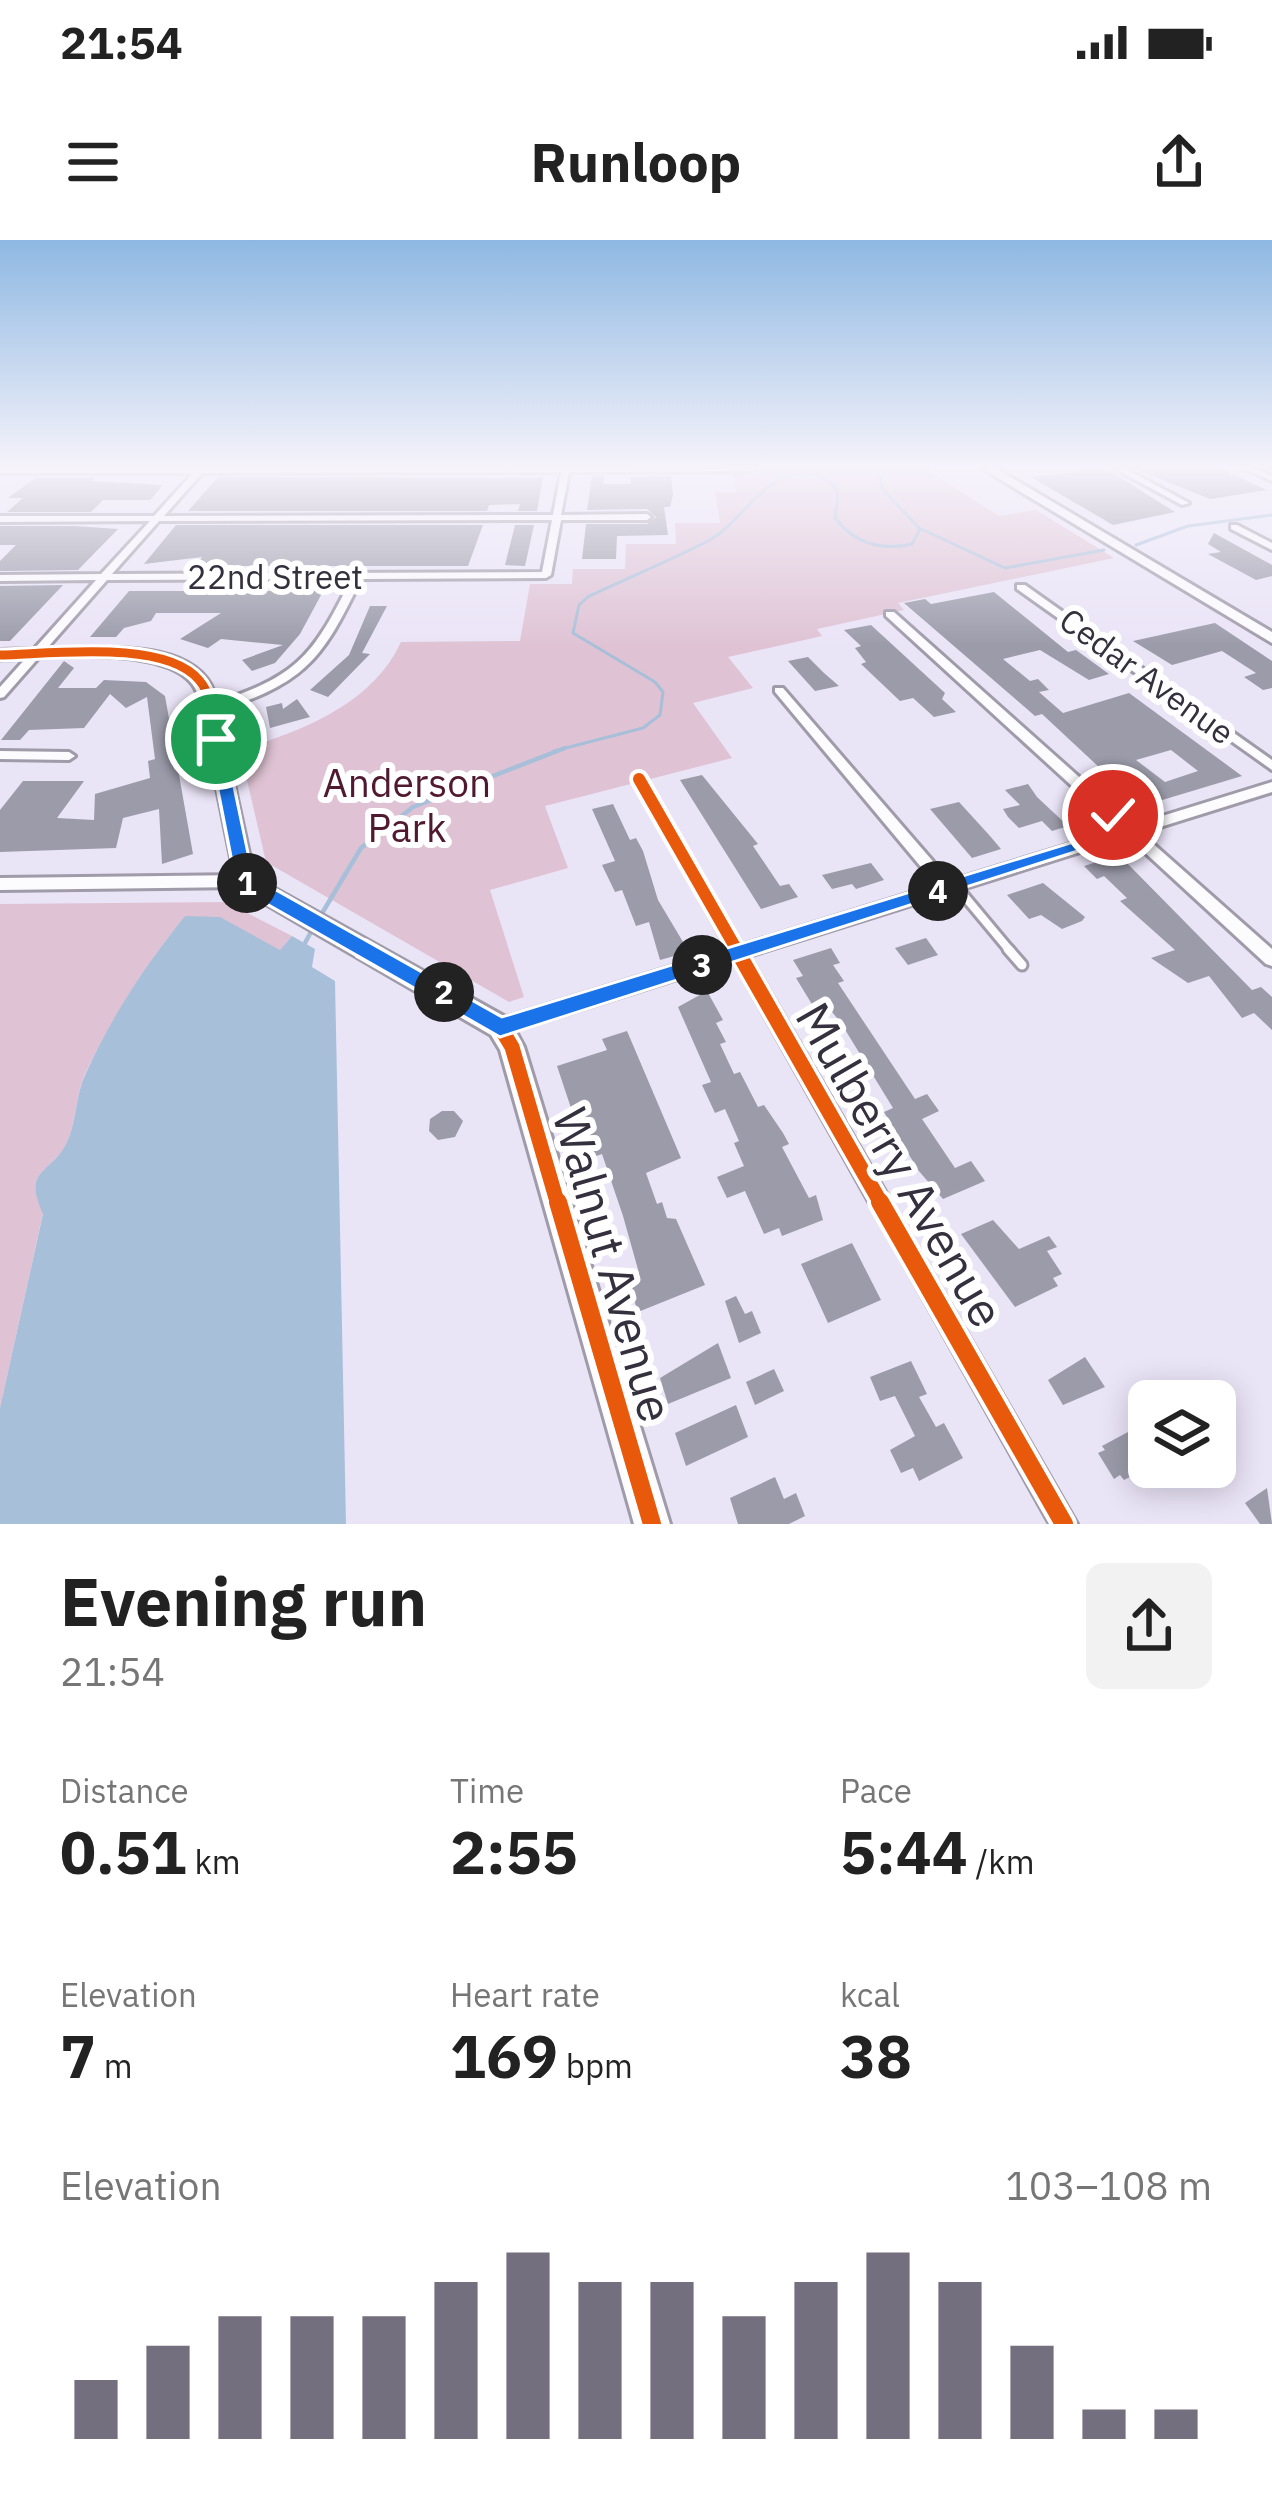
<!DOCTYPE html>
<html lang="en">
<head>
<meta charset="utf-8">
<style>
	:root { --surface:#fff; --page:#f2f2f2; --text:#222; --muted:#767676; --accent:#746f7e }
	body { margin:0; font-family:"IBM Plex Sans",sans-serif; background:var(--page); color:var(--text); height:100vh; display:flex; flex-direction:column; font-size:45px; white-space:nowrap }
	* { box-sizing:border-box; margin:0 }
	p { font-size:39px; color:var(--muted) }
	.icon { flex:none; width:66px; height:66px; fill:none; stroke:currentColor; stroke-width:2; stroke-linecap:round; stroke-linejoin:round }
	.map { position:relative; height:1284px; overflow:hidden }
	.sheet { display:flex; flex-direction:column; background:var(--surface); flex:1 }
	.sheet>* { flex:none }
	.tools { position:absolute; left:1128px; top:1140px; display:grid; gap:24px }
	.tools a { display:grid; place-items:center; width:108px; height:108px; border-radius:18px; background:var(--surface); box-shadow:0 6px 30px #0003; font-size:60px }
	.pin { position:absolute; display:grid; place-items:center; width:102px; height:102px; color:#fff; margin:-51px; border:6px solid #fff; border-radius:50%; box-shadow:0 3px 12px #0007 }
	.km { position:absolute; width:60px; height:60px; margin:-30px; border-radius:50%; background:#222; color:#fff; font-size:33px; line-height:60px; text-align:center }
	.round { display:grid; place-items:center; flex:none; width:126px; height:126px; border-radius:18px; background:var(--page) }
	.headline { display:flex; align-items:center; justify-content:space-between; height:204px; padding:0 60px }
	h1 { font-size:66px; font-weight:700; line-height:90px }
	.metrics { display:grid; grid-template-columns:repeat(3,1fr); gap:18px; height:204px; padding:12px 60px }
	.metrics div { display:grid; align-content:center }
	.metrics b { font-size:60px; font-weight:700 }
	.metrics small { font-size:33px; font-weight:400 }
	.metrics p { font-size:33px }
	.chart { height:336px; padding:24px 60px }
	.chart p { display:flex; justify-content:space-between }
	.chart svg { width:100%; height:216px; margin-top:12px; stroke:var(--accent); stroke-width:6 }
	.status { display:flex; justify-content:space-between; align-items:center; height:84px; padding:0 60px; background:var(--surface); direction:ltr }
	.status svg { height:33px; fill:currentColor }
	header { display:flex; justify-content:space-between; align-items:center; height:156px; padding:0 60px; background:var(--surface); font-size:54px; font-weight:700 }
	.map>svg:first-child { display:block }
	.green { fill:#dfc3d4 }
	.water { fill:#a8bfd9 }
	.lines { fill:none; stroke-linecap:round; stroke-linejoin:round }
	.stream-far1 { stroke:#a8bfd9; stroke-width:3 }
	.stream { stroke:#a8bfd9; stroke-width:4.5 }
	.building { fill:#9b9baa; fill-rule:evenodd }
	.lane-far1-casing { stroke:#a09ba9; stroke-width:14 }
	.lane-casing { stroke:#a09ba9; stroke-width:15 }
	.street-casing { stroke:#a09ba9; stroke-width:6 }
	.secondary-casing { stroke:#a09ba9; stroke-width:6 }
	.lane-far1 { stroke:#fcfbfe; stroke-width:8 }
	.lane { stroke:#fcfbfe; stroke-width:9 }
	.street { fill:#fcfbfe; fill-rule:evenodd }
	.secondary { fill:#fcfbfe; fill-rule:evenodd }
	.cycleway-far3-casing { stroke:#fff; stroke-width:15 }
	.cycleway-far2-casing { stroke:#fff; stroke-width:20 }
	.cycleway-far1-casing { stroke:#fff; stroke-width:22 }
	.cycleway-casing { stroke:#fff; stroke-width:26 }
	.cycleway-far3 { stroke:#e8590c; stroke-width:9 }
	.cycleway-far2 { stroke:#e8590c; stroke-width:12 }
	.cycleway-far1 { stroke:#e8590c; stroke-width:15 }
	.cycleway { stroke:#e8590c; stroke-width:18 }
	.route { fill:#1a73e8; stroke:#fff; stroke-width:3 }
	.labels { text-anchor:middle; stroke-width:12; stroke-linejoin:round; paint-order:stroke }
	.far-street-label { font-size:33px; fill:#34303d; stroke:#fff }
	.park-label { font-size:39px; fill:#501930; stroke:#fff }
	.near-street-label { font-size:48px; fill:#34303d; stroke:#fff }
</style>
</head>
<body>
<div class="status"><b>21:54</b><svg viewBox="0 0 49 12"><path d="M0 12V9h3v3zM5 12V6h3v6zM10 12V3h3v9zM15 12V0h3v12zM26 1h20v11H26zM47 4h2v5h-2z"/></svg></div>
<header><svg class="icon" aria-label="menu" viewBox="0 0 24 24"><path d="M4 6h16M4 12h16M4 18h16"/></svg>Runloop<svg class="icon" aria-label="share" viewBox="0 0 24 24"><path d="M12 15V3M7 8l5-5 5 5M5 13v7h14v-7"/></svg></header>
<div class="map">
<svg width="1272" height="1284" viewBox="0 0 1272 1284">
	<rect width="100%" height="100%" fill="#eae4f7"/>
	<g class="green">
		<path d="M752,226H921L999,276L1036,270L1114,318L898,363L904,370L817,389L822,396L728,417L753,448L693,463L732,518L545,566L568,628L490,650L524,757L509,762L266,622L240,510C301,491 372,465 401,402L520,401L530,344H572L573,329H625L626,304H676L675,283H720L715,252H736L733,234H753Z"/>
		<path d="M226,662L292,696L280,710L185,676C146,724 112,777 86,832C75,855 77,882 66,904C51,934 22,928 43,973L0,1168V664Z"/>
	</g>
	<path class="water" d="M185,676L220,677L280,710L292,696L315,709L312,727L335,741L346,1284H0V1168L43,974C22,928 50,935 66,904C77,883 75,855 86,833C111,777 146,724 185,676Z"/>
	<g class="lines">
		<g class="stream-far1">
			<path d="M919,288L1005,328L1104,310"/>
			<path d="M1136,305L1188,286L1272,275"/>
			<path d="M554,511L643,488L660,475L663,452L655,442L573,393L579,365L589,356C628,338 669,321 708,301C746,281 770,216 824,239C843,247 837,260 835,278C855,304 881,311 912,304L920,289L882,249L879,226"/>
		</g>
		<g class="stream">
			<path d="M321,675L361,608L413,567L565,508"/>
			<path d="M305,703L312,690"/>
		</g>
	</g>
	<g class="building">
		<path d="M1151,226H1214L1267,250L1210,259L1135,229Z"/>
		<path d="M1095,230L1113,233L1175,272L1113,285L1031,237Z"/>
		<path d="M592,236H604L603,244H631V237L671,236L673,255L670,267H664L668,295L617,296L616,319H582L586,284H647L656,277L647,269L587,270Z"/>
		<path d="M218,237L530,238L543,237L537,271H518L520,264L489,265L487,271H188Z"/>
		<path d="M35,238H95L91,241L163,245L150,260H103L91,272H7L23,258H8Z"/>
		<path d="M176,285H483L468,326H196L202,317L144,324Z"/>
		<path d="M515,285H534L525,326L505,325Z"/>
		<path d="M0,286H75L118,289L78,330L0,331V321L16,305H0Z"/>
		<path d="M1214,293L1272,325V336L1256,340L1208,314L1221,312L1208,304Z"/>
		<path d="M305,344H327L300,394L275,423L252,431L242,420L283,405L221,399L208,408L180,399L221,373H156L151,381L124,388L116,397H90L129,351H301Z"/>
		<path d="M0,345V346L63,345L10,401H0Z"/>
		<path d="M994,352L1068,412L1076,410L1109,434L1089,440L1040,410L1003,419L1030,441L1038,439L1049,450L1039,452L1063,473L1129,453L1242,536L1149,564L1122,541L1116,543L1042,474L1035,476L904,363L925,359L931,364ZM1171,510L1198,531L1165,542L1136,520Z"/>
		<path d="M370,366H387L362,413L370,414L328,457L310,450L349,415Z"/>
		<path d="M1215,383L1272,421V448L1263,450L1244,437L1256,433L1222,411L1172,425L1133,401Z"/>
		<path d="M871,385L945,453L942,459L956,472L934,477L913,458L900,461L861,424L866,422L855,408L861,406L844,390Z"/>
		<path d="M808,417L824,433L839,446L815,451L788,421Z"/>
		<path d="M64,421L74,428L58,448H96L104,440L146,442L165,456L193,614L162,624L159,569L123,578L116,608L0,612V570L23,541H84L57,578L94,580L95,554L150,538L148,521L155,519L147,457L126,468L110,454L84,488L29,490L20,500H1Z"/>
		<path d="M297,459L310,477L270,488L266,467L282,463L283,469Z"/>
		<path d="M702,535L758,604L753,606L780,646L789,644L798,657L761,669L680,540Z"/>
		<path d="M1028,544L1037,557L1068,586L1052,591L1042,581L1019,588L1008,577L1003,569L1020,565L1005,550Z"/>
		<path d="M959,562L990,596L1001,609L972,618L930,569Z"/>
		<path d="M613,564L630,600L636,598L643,611L658,660L689,712L660,720L649,682L636,686L622,650L615,652L602,625L615,621L592,569Z"/>
		<path d="M1119,615L1252,750L1261,747L1272,757V790L1254,773L1242,778L1209,736L1188,743L1151,718L1175,710L1120,661L1127,658L1104,636L1097,639L1084,626Z"/>
		<path d="M871,623L884,640L856,649L852,644L832,649L822,635Z"/>
		<path d="M1043,643L1085,677L1082,681L1062,689L1041,675L1029,679L1007,655Z"/>
		<path d="M926,698L938,715L908,725L895,708Z"/>
		<path d="M831,708L840,723L833,725L844,741L838,743L915,859L927,854L939,871L922,879L955,928L971,921L985,941L943,959L918,930L884,872L893,868L841,783L824,762L813,766L796,738L803,736L793,720Z"/>
		<path d="M707,751L723,780L716,783L726,802L720,804L734,834L740,832L758,867L764,865L783,893L789,904L782,907L809,958L816,955L823,980L782,996L779,988L764,994L745,951L727,958L717,937L744,926L734,903L739,901L725,869L715,873L702,845L711,842L678,767Z"/>
		<path d="M627,791L681,918L646,933L657,964L662,962L667,978L676,979L705,1045L638,1072L627,1038L639,1033L623,976L602,914L588,919L557,826L607,810L602,799Z"/>
		<path d="M442,871H454L463,881L455,897L438,900L429,891L430,879Z"/>
		<path d="M993,980L1019,1009L1049,996L1057,1007L1047,1011L1062,1034L1053,1038L1058,1046L1015,1067L961,994Z"/>
		<path d="M852,1003L881,1060L828,1083L801,1024Z"/>
		<path d="M736,1056L745,1074L752,1071L761,1093L739,1103L725,1061Z"/>
		<path d="M718,1103L731,1138L668,1164L660,1138Z"/>
		<path d="M1085,1117L1105,1147L1063,1165L1048,1140Z"/>
		<path d="M911,1121L927,1154L919,1157L936,1187L944,1183L963,1218L919,1241L913,1228L901,1233L890,1210L915,1196L895,1156L880,1161L870,1137Z"/>
		<path d="M774,1129L784,1151L755,1165L746,1142Z"/>
		<path d="M736,1165L748,1197L686,1226L675,1193Z"/>
		<path d="M1141,1185L1149,1198V1227L1124,1240L1120,1235L1114,1239L1098,1213L1105,1210L1102,1206Z"/>
		<path d="M775,1237L784,1259L796,1253L805,1276L789,1284H738L730,1258Z"/>
		<path d="M1267,1248L1272,1284H1260L1245,1263Z"/>
	</g>
	<g class="lines">
		<defs>
			<path id="lane-far1" d="M956,646L1011,712"/>
			<path id="lane" d="M1008,709L1022,725"/>
			<g id="street">
				<path d="M200,226L206,228L751,227L755,229L751,231L569,232L561,275L647,274L651,277L647,280H561L551,335L546,338L361,339C321,424 302,445 210,473L206,472V466C294,437 310,423 351,339L107,340L4,457L0,458V447L96,340L0,341V335L101,334L150,281L0,282V276H154L193,233H0V229L198,228ZM561,232L553,275L164,276L202,233ZM552,280L542,332L112,334L159,281Z"/>
				<path d="M1110,226H1120L1189,263L1182,265Z"/>
				<path d="M1239,226H1250L1272,236V241Z"/>
				<path d="M1231,285H1237L1272,303V310L1231,289Z"/>
				<path d="M1017,345H1025L1272,520V530L1017,349Z"/>
				<path d="M886,372H894L1133,585L1272,542V552L1141,593L1272,709V726L1266,724L1128,597L749,716L1077,1284H1050L734,721L500,795L494,792L491,787L494,782L500,779L728,709L632,539L634,536H644L742,705L936,645L775,452V448H783L950,641L1119,589L886,376Z"/>
				<path d="M0,511L69,512L75,516L69,520L0,519Z"/>
				<path d="M244,635L251,641L244,647L0,650V638Z"/>
			</g>
			<g id="secondary">
				<path d="M978,226H992L1272,392V403Z"/>
				<path d="M77,408C119,408 195,403 214,452L254,637L509,779L524,807L670,1284H634L500,810L491,795L237,647L198,455C182,401 45,418 0,420V410Z"/>
			</g>
		</defs>
		<use href="#lane-far1" class="lane-far1-casing"/>
		<use href="#lane" class="lane-casing"/>
		<use href="#street" class="street-casing"/>
		<use href="#secondary" class="secondary-casing"/>
		<use href="#lane-far1" class="lane-far1"/>
		<use href="#lane" class="lane"/>
		<use href="#street" class="street"/>
		<use href="#secondary" class="secondary"/>
		<defs>
			<path id="cycleway-far3" d="M0,415C50,414 165,399 199,440C214,456 214,490 218,511"/>
			<g id="cycleway-far2">
				<path d="M218,508L244,641L368,712"/>
				<path d="M639,539L738,712"/>
			</g>
			<g id="cycleway-far1">
				<path d="M363,709L500,787L512,807L558,965"/>
				<path d="M736,709L882,965"/>
			</g>
			<g id="cycleway">
				<path d="M558,962L652,1284"/>
				<path d="M880,962L1064,1284"/>
			</g>
		</defs>
		<use href="#cycleway-far3" class="cycleway-far3-casing"/>
		<use href="#cycleway-far2" class="cycleway-far2-casing"/>
		<use href="#cycleway-far1" class="cycleway-far1-casing"/>
		<use href="#cycleway" class="cycleway-casing"/>
		<use href="#cycleway-far3" class="cycleway-far3"/>
		<use href="#cycleway-far2" class="cycleway-far2"/>
		<use href="#cycleway-far1" class="cycleway-far1"/>
		<use href="#cycleway" class="cycleway"/>
	</g>
	<linearGradient id="sky" x2="0" y2="1"><stop stop-color="#8eb8e2"/><stop offset="0.56" stop-color="#f6f3fb"/><stop offset="1" stop-color="#f6f3fb" stop-opacity="0"/></linearGradient>
	<rect width="1272" height="406" fill="url(#sky)"/>
	<path class="route" d="M216,494L224,499L253,637L502,777L1116,589L1104,575L1106,571H1119L1140,591L500,797L237,647L208,499Z"/>
	<g class="labels">
		<g class="far-street-label">
			<text x="275" y="349">22nd Street</text>
			<text transform="translate(1147 436) rotate(36)" y="12">Cedar Avenue</text>
		</g>
		<g class="park-label">
			<text x="407" y="557">Anderson<tspan x="407" dy="45">Park</tspan></text>
		</g>
		<g class="near-street-label">
			<text transform="translate(900 925) rotate(60)" y="17">Mulberry Avenue</text>
			<text transform="translate(613 1025) rotate(74)" y="17">Walnut Avenue</text>
		</g>
	</g>
</svg>
<div class="tools">
<a><svg class="icon" aria-label="layers" viewBox="0 0 24 24"><path d="M12 4l9 5-9 5-9-5zM3 14l9 5 9-5"/></svg></a>
</div>
<div class="pin" style="left:216px;top:499px;background:#1e9e55"><svg class="icon" aria-label="arrive" viewBox="0 0 24 24"><path d="M6 21V4h12l-3 4 3 4H6"/></svg></div>
<div class="pin" style="left:1113px;top:575px;background:#d93025"><svg class="icon" aria-label="check" viewBox="0 0 24 24"><path d="M5 12l5 5 9-10"/></svg></div>
<b class="km" style="left:247px;top:643px">1</b>
<b class="km" style="left:444px;top:752px">2</b>
<b class="km" style="left:702px;top:725px">3</b>
<b class="km" style="left:938px;top:651px">4</b>
</div>
<section class="sheet">
<div class="headline"><div><h1>Evening run</h1><p>21:54</p></div><a class="round"><svg class="icon" aria-label="share" viewBox="0 0 24 24"><path d="M12 15V3M7 8l5-5 5 5M5 13v7h14v-7"/></svg></a></div>
<div class="metrics">
<div><p>Distance</p><b>0.51<small> km</small></b></div>
<div><p>Time</p><b>2:55</b></div>
<div><p>Pace</p><b>5:44<small> /km</small></b></div>
</div>
<div class="metrics">
<div><p>Elevation</p><b>7<small> m</small></b></div>
<div><p>Heart rate</p><b>169<small> bpm</small></b></div>
<div><p>kcal</p><b>38</b></div>
</div>
<div class="chart"><p><span>Elevation</span>103–108 m</p>
<svg viewBox="0 0 160 44" preserveAspectRatio="none"><path d="M5 44V32M15 44V25M25 44V19M35 44V19M45 44V19M55 44V12M65 44V6M75 44V12M85 44V12M95 44V19M105 44V12M115 44V6M125 44V12M135 44V25M145 44V38M155 44V38"/></svg>
</div>
</section>
</body>
</html>
